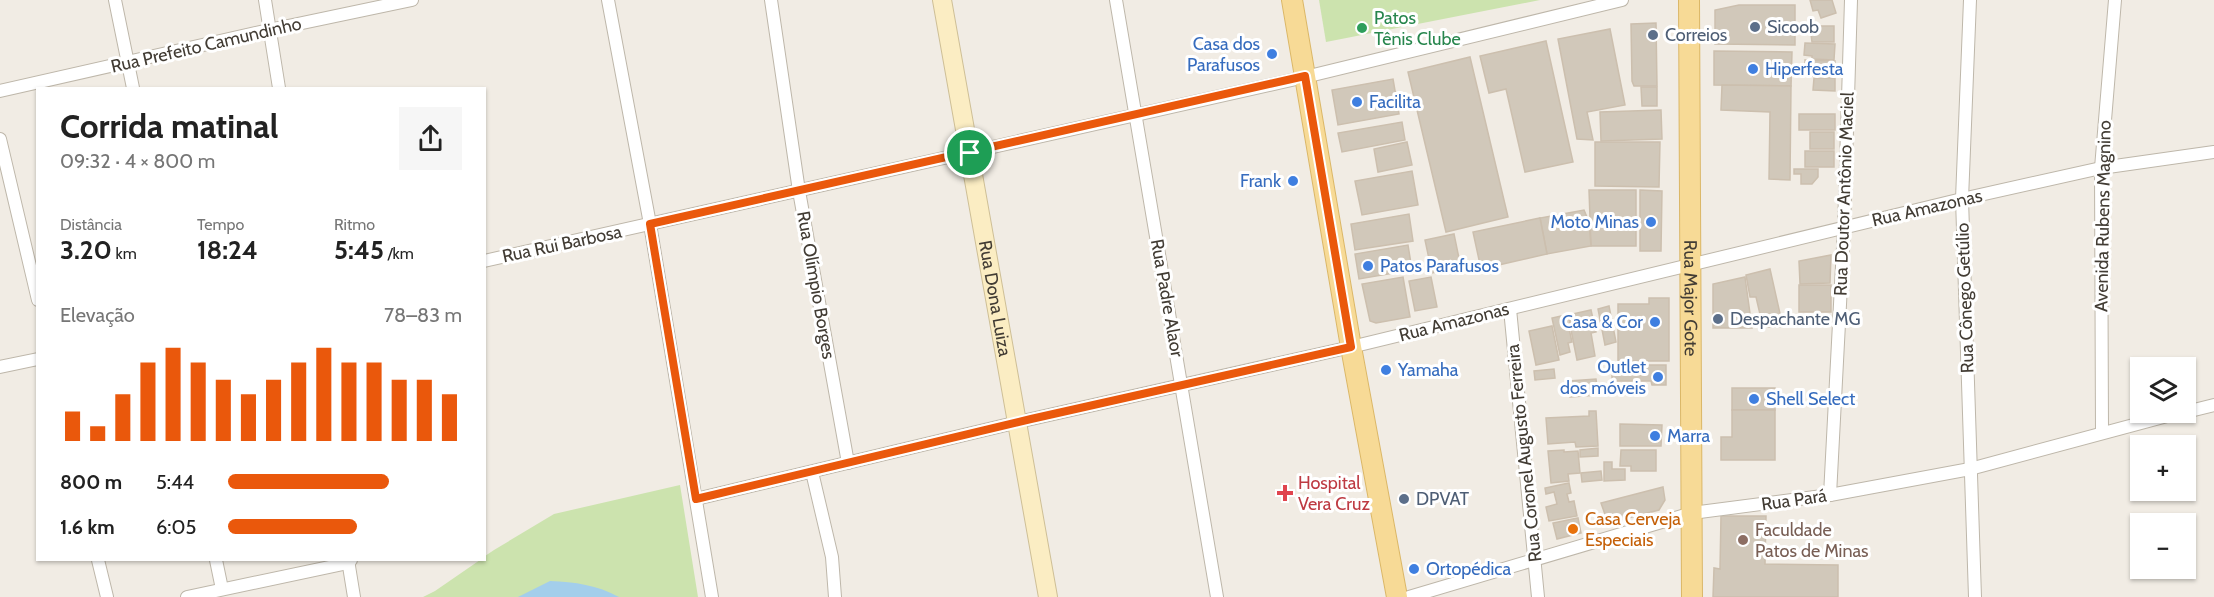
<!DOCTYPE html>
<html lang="pt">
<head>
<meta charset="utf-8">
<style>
	:root { --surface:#fff; --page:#f6f6f6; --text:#222; --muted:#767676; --accent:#ea580c }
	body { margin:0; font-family:Cabin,sans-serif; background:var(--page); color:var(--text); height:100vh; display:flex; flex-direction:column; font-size:22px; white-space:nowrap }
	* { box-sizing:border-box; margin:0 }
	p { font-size:20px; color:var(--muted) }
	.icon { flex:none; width:33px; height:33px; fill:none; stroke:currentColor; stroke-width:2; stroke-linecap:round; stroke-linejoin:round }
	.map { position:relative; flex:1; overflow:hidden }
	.panel { position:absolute; left:36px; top:87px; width:450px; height:474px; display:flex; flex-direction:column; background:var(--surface); border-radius:0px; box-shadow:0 2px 4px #0004 }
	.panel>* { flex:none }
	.buttons { position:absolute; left:2130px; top:357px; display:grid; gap:12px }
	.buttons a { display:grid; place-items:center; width:66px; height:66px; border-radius:0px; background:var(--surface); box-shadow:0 2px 4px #0004; font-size:30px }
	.pin { position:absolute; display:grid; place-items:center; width:51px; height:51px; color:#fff; margin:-26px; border:3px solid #fff; border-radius:50%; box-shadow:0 2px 6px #0007 }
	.round { display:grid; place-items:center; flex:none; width:63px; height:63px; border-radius:0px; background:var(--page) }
	.overview { display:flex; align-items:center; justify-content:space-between; height:102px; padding:0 24px }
	h1 { font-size:33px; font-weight:700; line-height:45px }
	.metrics { display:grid; grid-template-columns:repeat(3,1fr); gap:9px; height:102px; padding:6px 24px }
	.metrics div { display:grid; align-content:center }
	.metrics b { font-size:26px; font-weight:700 }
	.metrics small { font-size:16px; font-weight:400 }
	.metrics p { font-size:16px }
	.chart { height:168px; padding:12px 24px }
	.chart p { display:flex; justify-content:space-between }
	.chart svg { width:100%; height:108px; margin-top:6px; stroke:var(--accent); stroke-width:6 }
	ul { padding:0 24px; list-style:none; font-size:20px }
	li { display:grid; grid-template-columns:96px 72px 1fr; align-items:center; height:45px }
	li i { height:15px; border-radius:8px; background:var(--accent) }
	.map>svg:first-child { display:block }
	.green { fill:#cce3ae }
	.water { fill:#a3ceeb }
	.building { fill:#d1c8ba; stroke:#ccbfae; stroke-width:1.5 }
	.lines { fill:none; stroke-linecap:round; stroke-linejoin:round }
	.street-casing { stroke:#beb7aa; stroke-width:14 }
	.secondary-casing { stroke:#cebf96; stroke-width:20 }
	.primary-casing { stroke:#dbb767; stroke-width:22 }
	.street { stroke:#fff; stroke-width:12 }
	.secondary { stroke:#fbedc3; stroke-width:18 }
	.primary { stroke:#f7da96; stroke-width:20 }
	.route-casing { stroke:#fff; stroke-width:12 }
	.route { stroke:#ea580c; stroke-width:8 }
	.service-dot { fill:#5c6f8a; stroke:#fff; stroke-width:2 }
	.leisure-dot { fill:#2e9e5b; stroke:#fff; stroke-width:2 }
	.shop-dot { fill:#3f7fe0; stroke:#fff; stroke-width:2 }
	.health-dot { fill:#e0444e; stroke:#fff; stroke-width:2 }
	.food-dot { fill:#e8710a; stroke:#fff; stroke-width:2 }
	.education-dot { fill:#8d6e63; stroke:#fff; stroke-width:2 }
	.labels { text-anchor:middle; stroke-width:6; stroke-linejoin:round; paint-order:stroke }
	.leisure-label { font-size:18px; fill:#27864d; stroke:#fff; text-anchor:start }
	.service-label { font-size:18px; fill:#4e5e75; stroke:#fff; text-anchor:start }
	.shop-label { font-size:18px; fill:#366cbe; stroke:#fff; text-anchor:start }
	.street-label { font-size:18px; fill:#423c34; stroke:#fff }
	.health-label { font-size:18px; fill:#be3a42; stroke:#fff; text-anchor:start }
	.food-label { font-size:18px; fill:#c56008; stroke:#fff; text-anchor:start }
	.education-label { font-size:18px; fill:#785e54; stroke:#fff; text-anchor:start }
</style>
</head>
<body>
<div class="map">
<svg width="2214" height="597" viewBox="0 0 2214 597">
	<rect width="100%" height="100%" fill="#f1ece4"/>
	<g class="green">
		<path d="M1319,0H1540L1326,42Z"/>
		<path d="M680,485L698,597H423L435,591L480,560H484L485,556L494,550L554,514Z"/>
	</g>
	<path class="water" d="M550,581C575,582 597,585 619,597H518Z"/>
	<g class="building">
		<path d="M1810,0H1832L1836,13L1821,18L1818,10L1813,11Z"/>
		<path d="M1739,5H1795V45L1715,44V10Z"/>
		<path d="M1656,23L1657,86H1634L1632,81L1631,24Z"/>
		<path d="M1810,26H1834V42H1812Z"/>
		<path d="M1610,29L1625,105L1587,112L1593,140L1577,139L1558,39Z"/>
		<path d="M1546,41L1573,162L1525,172L1506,89L1489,93L1480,56Z"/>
		<path d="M1805,43L1835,44L1834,60L1812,59V56L1804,55Z"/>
		<path d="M1714,51L1792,52L1791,86L1714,85Z"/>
		<path d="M1470,57L1508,217L1446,232L1408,72Z"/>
		<path d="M1805,60L1835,61L1834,77L1805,76Z"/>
		<path d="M1814,78H1835V91L1813,90Z"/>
		<path d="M1393,79L1399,114L1338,125L1332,90Z"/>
		<path d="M1722,85L1791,86L1790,180L1769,179L1770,112L1721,110Z"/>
		<path d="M1641,87H1657V106H1642Z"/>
		<path d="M1661,110L1662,139L1601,141L1600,112Z"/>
		<rect x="1799" y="114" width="36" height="16"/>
		<path d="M1402,122L1405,140L1342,152L1338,133Z"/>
		<rect x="1810" y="132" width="24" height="17"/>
		<path d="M1407,142L1412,165L1378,172L1374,149Z"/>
		<path d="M1595,142H1660L1659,187L1595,186Z"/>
		<rect x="1805" y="151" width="29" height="16"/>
		<path d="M1794,169H1818V177L1812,184H1801V174H1794Z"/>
		<path d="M1412,171L1418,205L1362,215L1355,181Z"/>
		<path d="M1589,190H1636V246H1591Z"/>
		<path d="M1640,190L1662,191L1661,251H1640Z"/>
		<path d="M1584,210L1589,222L1591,246L1547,254L1540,218Z"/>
		<path d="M1409,214L1413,241L1355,250L1351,224Z"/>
		<path d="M1540,218L1547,254L1481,269L1473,232Z"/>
		<path d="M1454,234L1461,268L1432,273L1425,240Z"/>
		<path d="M1408,245L1412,270L1359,279L1355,254Z"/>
		<path d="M1831,255L1830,283L1800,284L1799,261Z"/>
		<path d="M1770,269L1783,327H1763L1756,297H1750L1746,275Z"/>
		<path d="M1403,277L1410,317L1376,323L1370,321L1362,284Z"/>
		<path d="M1431,277L1437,307L1415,311L1409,281Z"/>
		<path d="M1745,277L1752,328H1713V284Z"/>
		<rect x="1799" y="285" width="32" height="27"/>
		<path d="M1649,298H1669V361H1618V304H1649Z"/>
		<path d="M1609,306L1616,342L1605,345L1598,309Z"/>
		<path d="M1591,310L1596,332L1591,333L1595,356L1577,360L1568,315Z"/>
		<path d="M1566,315L1572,342L1568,343L1570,352L1560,355L1552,318Z"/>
		<path d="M1552,326L1559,360L1536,365L1529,331Z"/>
		<path d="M1612,365H1666V385H1652L1651,381H1612Z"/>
		<path d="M1554,369L1555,378L1535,380L1534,371Z"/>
		<path d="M1596,379L1598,395L1570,397L1569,381Z"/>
		<rect x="1732" y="388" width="43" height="22"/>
		<path d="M1732,410H1775V460H1721V437H1732Z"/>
		<path d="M1589,411H1596L1598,446L1576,447L1575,442L1548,444L1546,418L1589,416Z"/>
		<path d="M1620,424L1662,425L1661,446H1620Z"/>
		<path d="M1598,448V456L1580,457V450Z"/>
		<path d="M1564,450V452L1578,451L1580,473L1568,474L1569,481L1551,483L1548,451Z"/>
		<path d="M1621,450H1656V471H1631V466H1620Z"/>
		<path d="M1604,462H1612V469H1625V480L1604,481Z"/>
		<path d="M1601,471L1602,480L1582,482L1581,473Z"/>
		<path d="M1569,483L1571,493L1567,494L1569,502L1574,501L1577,516L1549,521L1546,507L1557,504L1554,492L1546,494L1545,488Z"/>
		<path d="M1663,487L1665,500L1659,510L1608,523L1601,503Z"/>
		<path d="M1721,516H1766L1765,564L1838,565V597H1713L1714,568L1720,569Z"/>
		<path d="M1578,518L1581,533L1557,539L1553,523Z"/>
	</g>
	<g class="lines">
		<defs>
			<g id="street">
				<path d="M115,0L133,88"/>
				<path d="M265,0L279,88"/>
				<path d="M608,0L650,224L712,597"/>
				<path d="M771,0L799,191L848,463"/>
				<path d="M1116,0L1217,597"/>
				<path d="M1970,0L1962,199L1975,597"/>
				<path d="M0,91L269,30L412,0"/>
				<path d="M0,139L38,300"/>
				<path d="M484,261L1305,77L1622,0"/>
				<path d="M1510,309L1538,597"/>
				<path d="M0,367L38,359"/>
				<path d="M2186,412L2214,405"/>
				<path d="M2102,432L2101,168L2115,0"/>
				<path d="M812,472L832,557L835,597"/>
				<path d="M1830,495L1844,228L1851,0"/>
				<path d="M696,499L1018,422L1351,347L1962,199L2101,168L2214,152"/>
				<path d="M98,560L107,597"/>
				<path d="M216,560L222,589"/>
				<path d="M348,560L354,597"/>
				<path d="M187,597L348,563L351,560"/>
				<path d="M1409,597L1692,513L1830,495L1970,469L2182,412"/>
			</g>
			<g id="secondary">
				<path id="s1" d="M942,0L1048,597"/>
			</g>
			<g id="primary">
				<path d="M1292,0L1351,347L1397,597"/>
				<path id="s2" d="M1689,0L1692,597"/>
			</g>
		</defs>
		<use href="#street" class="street-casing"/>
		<use href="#secondary" class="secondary-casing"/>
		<use href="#primary" class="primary-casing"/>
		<use href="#street" class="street"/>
		<use href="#secondary" class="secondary"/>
		<use href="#primary" class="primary"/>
	</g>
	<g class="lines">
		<defs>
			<path id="route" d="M1305,76L1351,347L1031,419L696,499L650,224Z"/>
		</defs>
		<use href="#route" class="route-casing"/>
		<use href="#route" class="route"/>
	</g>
	<g class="service-dot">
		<circle cx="1755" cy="27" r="6"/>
		<circle cx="1653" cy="35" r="6"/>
		<circle cx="1718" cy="319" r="6"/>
		<circle cx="1404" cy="499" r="6"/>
	</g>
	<circle class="leisure-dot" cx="1362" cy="28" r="6"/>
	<g class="shop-dot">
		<circle cx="1272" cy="54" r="6"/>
		<circle cx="1753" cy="69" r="6"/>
		<circle cx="1357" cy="102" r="6"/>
		<circle cx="1293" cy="181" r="6"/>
		<circle cx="1651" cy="222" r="6"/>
		<circle cx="1368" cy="266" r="6"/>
		<circle cx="1655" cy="322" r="6"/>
		<circle cx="1386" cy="370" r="6"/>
		<circle cx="1658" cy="377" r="6"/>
		<circle cx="1754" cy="399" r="6"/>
		<circle cx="1655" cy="436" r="6"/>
		<circle cx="1414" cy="569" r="6"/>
	</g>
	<path class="health-dot" d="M1282 484h6v6h6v6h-6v6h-6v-6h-6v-6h6z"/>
	<circle class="food-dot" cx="1573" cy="529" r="6"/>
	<circle class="education-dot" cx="1743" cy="540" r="6"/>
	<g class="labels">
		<g class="leisure-label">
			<text x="1374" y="24">Patos<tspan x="1374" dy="21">Tênis Clube</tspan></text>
		</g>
		<g class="service-label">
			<text x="1767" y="33">Sicoob</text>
			<text x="1665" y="41">Correios</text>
			<text x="1730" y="325">Despachante MG</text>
			<text x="1416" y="505">DPVAT</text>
		</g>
		<g class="shop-label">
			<text x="1260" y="50" text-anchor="end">Casa dos<tspan x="1260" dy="21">Parafusos</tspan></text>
			<text x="1765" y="75">Hiperfesta</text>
			<text x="1369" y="108">Facilita</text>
			<text x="1281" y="187" text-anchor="end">Frank</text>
			<text x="1639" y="228" text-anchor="end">Moto Minas</text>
			<text x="1380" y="272">Patos Parafusos</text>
			<text x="1643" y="328" text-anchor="end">Casa &amp; Cor</text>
			<text x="1646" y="373" text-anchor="end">Outlet<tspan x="1646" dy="21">dos móveis</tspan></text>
			<text x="1398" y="376">Yamaha</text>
			<text x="1766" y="405">Shell Select</text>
			<text x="1667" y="442">Marra</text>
			<text x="1426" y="575">Ortopédica</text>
		</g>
		<g class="street-label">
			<text transform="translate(206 45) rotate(-13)" y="6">Rua Prefeito Camundinho</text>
			<text transform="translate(1844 194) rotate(-88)" y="6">Rua Doutor Antônio Maciel</text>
			<text transform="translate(1927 208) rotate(-13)" y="6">Rua Amazonas</text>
			<text transform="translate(2103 216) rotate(-89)" y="6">Avenida Rubens Magnino</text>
			<text transform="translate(562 244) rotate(-12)" y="6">Rua Rui Barbosa</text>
			<text transform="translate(816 285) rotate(80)" y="6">Rua Olímpio Borges</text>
			<text dy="6" stroke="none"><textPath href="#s1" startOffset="303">Rua Dona Luiza</textPath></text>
			<text transform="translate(1167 298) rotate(80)" y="6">Rua Padre Alaor</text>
			<text transform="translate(1965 298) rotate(-92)" y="6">Rua Cônego Getúlio</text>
			<text dy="6" stroke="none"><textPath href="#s2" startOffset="298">Rua Major Gote</textPath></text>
			<text transform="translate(1454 322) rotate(-14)" y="6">Rua Amazonas</text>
			<text transform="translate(1524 453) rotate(-96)" y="6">Rua Coronel Augusto Ferreira</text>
			<text transform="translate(1794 500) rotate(-8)" y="6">Rua Pará</text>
		</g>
		<g class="health-label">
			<text x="1298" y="489">Hospital<tspan x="1298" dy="21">Vera Cruz</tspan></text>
		</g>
		<g class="food-label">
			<text x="1585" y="525">Casa Cerveja<tspan x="1585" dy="21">Especiais</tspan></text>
		</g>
		<g class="education-label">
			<text x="1755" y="536">Faculdade<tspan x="1755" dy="21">Patos de Minas</tspan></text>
		</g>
	</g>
</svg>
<div class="buttons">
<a><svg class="icon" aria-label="layers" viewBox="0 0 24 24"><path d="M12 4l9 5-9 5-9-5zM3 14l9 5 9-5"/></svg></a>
<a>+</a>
<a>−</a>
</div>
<div class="pin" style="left:970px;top:153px;background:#1e9e55"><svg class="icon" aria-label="arrive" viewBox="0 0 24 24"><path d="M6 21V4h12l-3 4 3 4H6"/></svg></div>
<section class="panel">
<div class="overview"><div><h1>Corrida matinal</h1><p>09:32 · 4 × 800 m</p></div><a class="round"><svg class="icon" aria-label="share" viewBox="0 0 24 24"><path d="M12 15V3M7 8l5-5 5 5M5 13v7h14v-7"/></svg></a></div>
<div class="metrics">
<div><p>Distância</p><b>3.20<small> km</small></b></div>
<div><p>Tempo</p><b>18:24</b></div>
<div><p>Ritmo</p><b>5:45<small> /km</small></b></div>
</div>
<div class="chart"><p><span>Elevação</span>78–83 m</p>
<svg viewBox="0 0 160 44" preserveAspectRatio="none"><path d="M5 44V32M15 44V38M25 44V25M35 44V12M45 44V6M55 44V12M65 44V19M75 44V25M85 44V19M95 44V12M105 44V6M115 44V12M125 44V12M135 44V19M145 44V19M155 44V25"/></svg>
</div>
<ul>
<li><b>800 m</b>5:44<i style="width:69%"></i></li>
<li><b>1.6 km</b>6:05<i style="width:55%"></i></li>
</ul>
</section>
</div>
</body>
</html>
